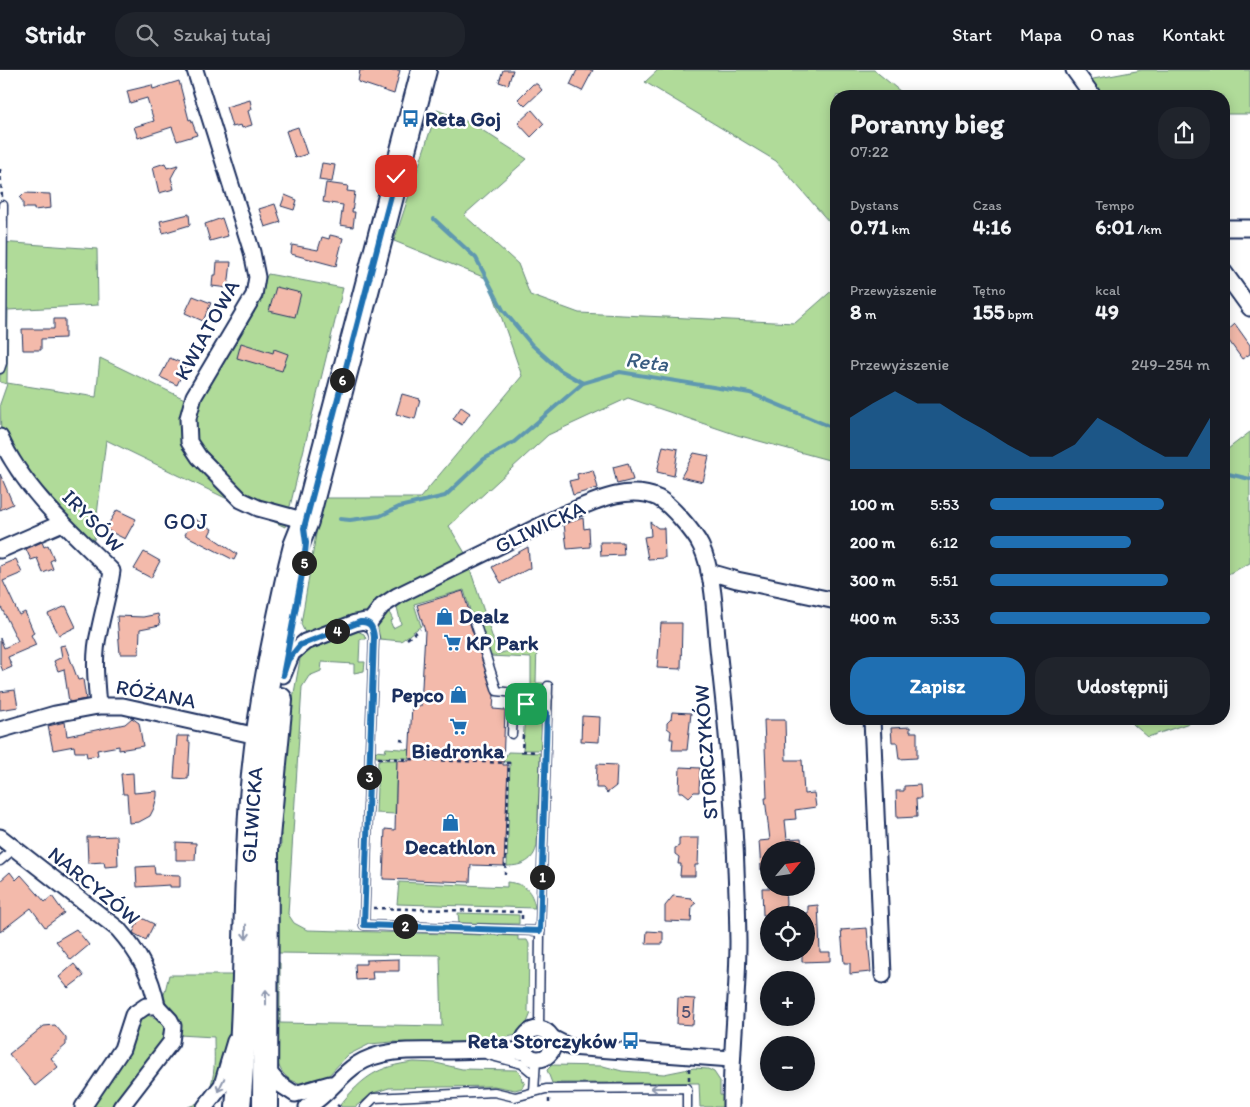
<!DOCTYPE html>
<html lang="pl">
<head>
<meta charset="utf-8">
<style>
	:root { --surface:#171b24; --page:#20242c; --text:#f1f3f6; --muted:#9ea1a6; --line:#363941; --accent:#1f6fb2 }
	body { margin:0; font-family:Itim,sans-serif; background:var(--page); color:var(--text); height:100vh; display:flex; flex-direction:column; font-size:19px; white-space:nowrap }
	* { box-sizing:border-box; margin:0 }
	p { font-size:16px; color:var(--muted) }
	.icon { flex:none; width:28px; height:28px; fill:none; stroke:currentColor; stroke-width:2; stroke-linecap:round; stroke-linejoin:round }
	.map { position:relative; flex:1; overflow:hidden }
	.sheet { position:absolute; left:830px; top:20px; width:400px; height:635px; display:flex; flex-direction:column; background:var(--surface); border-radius:20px; box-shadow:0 2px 12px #0003 }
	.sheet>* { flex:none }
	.needle { width:32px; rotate:61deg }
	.controls { position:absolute; left:760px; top:771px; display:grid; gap:10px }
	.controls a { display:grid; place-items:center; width:55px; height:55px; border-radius:50%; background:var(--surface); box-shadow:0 2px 12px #0003; font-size:25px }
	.pin { position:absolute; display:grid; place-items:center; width:42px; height:42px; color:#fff; margin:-21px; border-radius:10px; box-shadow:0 2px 8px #0006 }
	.km { position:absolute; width:25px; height:25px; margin:-12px; border-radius:50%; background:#222; color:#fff; font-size:14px; line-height:25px; text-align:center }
	.round { display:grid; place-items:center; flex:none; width:52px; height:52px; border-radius:20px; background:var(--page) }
	.overview { display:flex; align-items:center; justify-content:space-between; height:85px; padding:0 20px }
	h1 { font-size:28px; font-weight:700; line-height:38px }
	.metrics { display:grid; grid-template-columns:repeat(3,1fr); gap:8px; height:85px; padding:5px 20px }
	.metrics div { display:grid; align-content:center }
	.metrics b { font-size:21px; font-weight:700 }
	.metrics small { font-size:14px; font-weight:400 }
	.metrics p { font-size:14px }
	.chart { height:140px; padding:10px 20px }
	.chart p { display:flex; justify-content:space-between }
	.chart svg { width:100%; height:90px; margin-top:5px; fill:var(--accent); opacity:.7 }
	.button { display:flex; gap:10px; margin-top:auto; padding:10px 20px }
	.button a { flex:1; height:58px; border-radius:20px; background:var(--accent); color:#fff; font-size:20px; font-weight:700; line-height:58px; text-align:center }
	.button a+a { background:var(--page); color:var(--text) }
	ul { padding:0 20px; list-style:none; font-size:16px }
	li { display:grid; grid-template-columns:80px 60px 1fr; align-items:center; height:38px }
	li i { height:12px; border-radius:6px; background:var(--accent) }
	header { display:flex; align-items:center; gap:30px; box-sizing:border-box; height:70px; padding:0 25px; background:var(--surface); border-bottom:1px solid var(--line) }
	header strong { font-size:24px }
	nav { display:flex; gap:28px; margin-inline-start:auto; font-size:18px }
	.search { width:350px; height:45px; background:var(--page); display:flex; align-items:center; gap:12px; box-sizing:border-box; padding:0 18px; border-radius:20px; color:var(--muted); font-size:19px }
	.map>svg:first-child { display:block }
	.green { fill:#b0db99; stroke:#66857c }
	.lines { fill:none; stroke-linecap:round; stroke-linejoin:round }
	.stream { stroke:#5f98b0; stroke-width:4 }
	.building { fill:#f3baab; stroke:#1b2f5e }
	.lane-casing { stroke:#1b2f5e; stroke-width:11 }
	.street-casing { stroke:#1b2f5e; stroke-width:19 }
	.primary-casing { stroke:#1b2f5e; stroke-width:28 }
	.path { stroke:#1b2f5e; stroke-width:2.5; stroke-dasharray:4 4; stroke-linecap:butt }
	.lane { stroke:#fff; stroke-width:8 }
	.street { stroke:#fff; stroke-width:15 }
	.primary { stroke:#fff; stroke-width:24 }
	.oneway { stroke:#8d97ae }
	.route-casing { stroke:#fff; stroke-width:10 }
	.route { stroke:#1f6fb2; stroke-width:6 }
	.labels { text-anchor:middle; stroke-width:5; stroke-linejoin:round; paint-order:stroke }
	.number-label { font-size:19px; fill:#515271 }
	.poi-label { font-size:21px; font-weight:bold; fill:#1b2f5e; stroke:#fff; text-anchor:start }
	.street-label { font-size:21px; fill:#1b2f5e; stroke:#fff }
	.water-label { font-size:22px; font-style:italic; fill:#385b80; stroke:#fff }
	.neighbourhood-label { font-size:22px; letter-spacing:1px; fill:#1b2f5e; stroke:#fff }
</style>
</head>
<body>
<header>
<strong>Stridr</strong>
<div class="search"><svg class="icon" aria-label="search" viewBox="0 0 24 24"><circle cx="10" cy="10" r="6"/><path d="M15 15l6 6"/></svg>Szukaj tutaj</div>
<nav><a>Start</a><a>Mapa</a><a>O nas</a><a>Kontakt</a></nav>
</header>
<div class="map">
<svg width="1250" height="1037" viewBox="0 0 1250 1037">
	<rect width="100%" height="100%" fill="#fff"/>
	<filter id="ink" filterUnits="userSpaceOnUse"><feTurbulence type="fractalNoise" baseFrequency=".02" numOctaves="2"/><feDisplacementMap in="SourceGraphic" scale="10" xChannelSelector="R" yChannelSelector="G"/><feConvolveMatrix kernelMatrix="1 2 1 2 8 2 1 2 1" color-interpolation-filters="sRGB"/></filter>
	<g filter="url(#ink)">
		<g class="green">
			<path d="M658,0H874L906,26H836V160L776,91L645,12Z"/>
			<path d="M1142,0H1250V44H1224V26H1100L1088,10Z"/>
			<path d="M437,40L471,53L527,89L464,145L518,194L530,225L579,243L795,253L836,217V392L737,365L628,328L548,365L449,456L468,488L363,547L306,565L301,554L322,428H420L522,306L488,209L394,171Z"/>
			<path d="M0,172L97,179L98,235L8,240L7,313L96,327L100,288L197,335L268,204L343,218L285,457L106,370L94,470L72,454L35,414L1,363L0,334L7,314L0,312Z"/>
			<path d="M1250,362V493L1224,506V611V382Z"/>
			<path d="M470,493V499L498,584L537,572L536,613H543L541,618H531V588L489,586L477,546L472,547L464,520L414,534L421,556L401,571L380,569L376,548L385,540L389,542L393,550L390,551L393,558L401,554L396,533Z"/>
			<path d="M357,561L364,564L366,569H360L359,592H365L364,601L354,603V594L322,592L321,601L309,606L302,617L288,844L294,853L307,860L518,866V870H527L529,874L528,942L531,943L526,955L516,965L495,970L464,974L392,972L370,974L348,985L324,1010L301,1018L299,1013C287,1010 281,1003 277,991V892L280,893V953L442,956L440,885L277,883V767L278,777H281V764L278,760L289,651L299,595L300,589L308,581Z"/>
			<path d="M525,636C547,638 541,665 541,680H523Z"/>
			<path d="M1127,649H1201L1148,667Z"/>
			<path d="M386,678L506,686L508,682L540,683L537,775C534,791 522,796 507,796L510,692L376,687L375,681L385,682Z"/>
			<path d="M378,690H397L395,744L376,743Z"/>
			<path d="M399,812L507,817V812C525,814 532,820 535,838L397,834Z"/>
			<path d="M458,843L519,845V854L459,853Z"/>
			<path d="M169,905H233C231,950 232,1005 197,1037H188C219,1028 214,993 214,967L179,965L177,949L166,933L164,925Z"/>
			<path d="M147,945L164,951L167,959L166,966L111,1037H89L139,951Z"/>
			<path d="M414,992L436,993L462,999L516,1000L521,1004L522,1011L525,1012L522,1018L515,1020L494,1016L389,1018L373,1023L355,1037H342L340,1035C363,1007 378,996 414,992Z"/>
			<path d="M552,995L603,996L622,1001L664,1004L694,998L708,999L714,1002L720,1011V1025L725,1026L724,1037H700L699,1013H552L547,1000Z"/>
		</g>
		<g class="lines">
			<g class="stream">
				<path d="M434,149L476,188L503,240L532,275L560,300L583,313L620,302L750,323L836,359"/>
				<path d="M1224,403L1250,409"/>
				<path d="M340,449L350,450L380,446L399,437L445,426L484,389L514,372L583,313"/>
			</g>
		</g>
		<g class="building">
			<path d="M360,0H400L394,24L358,12Z"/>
			<path d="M503,0H513L508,15L499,12Z"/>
			<path d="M577,0H593L582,21L570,15Z"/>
			<path d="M179,11L189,50L191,49L197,65L177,71L172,57L138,68L134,57L154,51L147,28L130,33L127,21L152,15L153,19Z"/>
			<path d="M533,14H537L542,20L525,36L518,29Z"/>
			<path d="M250,30L252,39L248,41L252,55L242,58L241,55L232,57L226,37Z"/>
			<path d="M532,40L544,54L531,67L518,53Z"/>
			<path d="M298,57L307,84L295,88L286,61Z"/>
			<path d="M165,93L167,98L178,95L171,108L174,119L159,123L153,97Z"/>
			<path d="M322,93L335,95L332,112L319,110Z"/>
			<path d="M326,113L348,116L347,121L355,122L352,142H355L353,157L340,155L343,135L323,132Z"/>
			<path d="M25,123L50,124L51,138L34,140V138H23V132L20,128Z"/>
			<path d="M285,125L297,130L294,140L281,136Z"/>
			<path d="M275,134L281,152L265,157L259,139Z"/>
			<path d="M189,144L190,155L163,163L160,151Z"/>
			<path d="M222,148L228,166L210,171L205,154Z"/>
			<path d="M330,165L343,168L336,196L291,184L292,175L318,180L322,167L329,169Z"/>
			<path d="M217,192H231L228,218L212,216L213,205H216Z"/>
			<path d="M276,217L301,223L295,247L269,241Z"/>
			<path d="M193,226L211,233L203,251L185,243Z"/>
			<path d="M54,249H65V268L41,269V280H23L22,259H54Z"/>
			<path d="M1235,254L1250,275V284L1242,289L1224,264Z"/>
			<path d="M241,273L273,283L274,279L288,284L282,301L237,288Z"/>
			<path d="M170,288L186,295L177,315L160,307Z"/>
			<path d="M402,324L420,329L415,349L396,344Z"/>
			<path d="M461,337L470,343L462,355L453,349Z"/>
			<path d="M663,376L678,379L674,406L657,402Z"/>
			<path d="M694,383L709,386L703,412L681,407Z"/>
			<path d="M628,393L633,410L617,414L613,397Z"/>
			<path d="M593,400L598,418L573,425L569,411L578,409L577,404Z"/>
			<path d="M0,404L13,434L0,440Z"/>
			<path d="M117,440L136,449L125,469L105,459Z"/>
			<path d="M193,448L212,459L209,465L237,484L234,490L185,465Z"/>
			<path d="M583,448L584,459L589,458L590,477L567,479L564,454Z"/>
			<path d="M650,452L658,458H664L665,488L648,489L644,467L651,466Z"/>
			<path d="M42,472L44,477L48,475L54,489L50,491L53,499L43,503L37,488L31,490L26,479Z"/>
			<path d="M600,472H623L624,485L601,486Z"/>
			<path d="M528,477L530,498L501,513L492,497Z"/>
			<path d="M144,482L160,491L151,508L134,499Z"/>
			<path d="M16,489L22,503L3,511L19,545L25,542L34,563L31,565L36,575L8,587L12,597L3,601L0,594V568L4,578L18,571L0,535V496Z"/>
			<path d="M463,521L470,545L469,551L494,625L493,639L505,640L503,695H508L504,796L471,795L470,812L383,809L385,759L395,760L397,690L409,691L412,635L421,636L425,561L417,535Z"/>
			<path d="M66,536L76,557L59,565L48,544Z"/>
			<path d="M158,544L160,555L140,559L139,584H120L117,546L143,547Z"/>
			<path d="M661,553H682L681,599L657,598Z"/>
			<path d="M65,575L78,610L83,609L86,629L69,632L64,599L58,601L54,591L62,587L60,576Z"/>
			<path d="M15,620L18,637L0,640V622Z"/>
			<path d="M672,642L691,643L687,680H672L673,669H670L671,661L667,658V653L671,649Z"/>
			<path d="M582,646L600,647L599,672L581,671Z"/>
			<path d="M132,648L139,653L143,676L119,680V676L97,680L98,685L87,687L86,682H75L74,676L53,680L48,656L65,652L67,666L125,654Z"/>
			<path d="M764,650H785L786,690H802L804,724L814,723L816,737L795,740L796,749L785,750L787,769L801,768L802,780H769V799L761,800L759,771L770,770L765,728H767Z"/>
			<path d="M910,657V662H917V688L899,689L897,672H892L891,658Z"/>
			<path d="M177,666H189L188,672H190L188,709L174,708Z"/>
			<path d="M597,694L617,695L616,716L607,723L603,718H596Z"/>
			<path d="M680,697L700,698L699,722H694L689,727L683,722H679Z"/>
			<path d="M133,703L134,723L157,721V726L154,738L150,746L139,752L129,753L127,724H123L121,704Z"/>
			<path d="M920,715L921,729H916L917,747L897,748L896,721H904V716Z"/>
			<path d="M117,766L118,796L105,797L104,792L88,793L87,767Z"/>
			<path d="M679,768H699L698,795H695V806H680L681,794H678L679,787L675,784V778L679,776Z"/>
			<path d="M176,772L196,773L195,790H176Z"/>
			<path d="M154,796L155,804L180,805V817H170V815L137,817L136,797Z"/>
			<path d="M10,802L16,810L21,805L45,832L52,826L64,843L45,857L31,838L0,862V811Z"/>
			<path d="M762,818H785L786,834L782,845H763Z"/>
			<path d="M673,826L691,828L696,833L692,836L691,852L665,851V836Z"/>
			<path d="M818,835L820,882H830V891L802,892V882H806V843H808V836Z"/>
			<path d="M140,847L154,854L146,870L133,863Z"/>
			<path d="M867,858L871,902L850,904V893H844L841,860Z"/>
			<path d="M76,859L89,875L71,890L56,871Z"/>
			<path d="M647,861L663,862V874H646Z"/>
			<path d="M399,889V901H372L373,909L356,910L355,894H366V890Z"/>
			<path d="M74,894L84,906L68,918L59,907Z"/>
			<path d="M678,928L695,929L693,955L677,954Z"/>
			<path d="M55,955L66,968V975L51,988L58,997L35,1016L9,984L44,956Z"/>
		</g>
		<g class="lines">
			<defs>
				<g id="lane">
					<path d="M0,299L2,293L3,135"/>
					<path d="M474,549L497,621L548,627"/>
					<path d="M369,553L374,567L364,855L540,861"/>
					<path d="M512,664L514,623"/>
					<path d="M0,791L14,779"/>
					<path d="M539,959L540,861L548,616"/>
					<path d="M488,985L522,994L534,1004"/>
					<path d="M534,1022L536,989"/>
					<path d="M365,1037L374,1028L494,1022L515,1027L546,1019L687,1018V1037"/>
				</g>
				<g id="street">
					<path d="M195,0L252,182L257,207L254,225L194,326L188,348L189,372L199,387L241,430L258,438L306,451"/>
					<path d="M1074,0L1093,26"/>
					<path d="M1224,158H1250"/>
					<path d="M1224,202L1250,238"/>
					<path d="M0,367C23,419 72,462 112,501C109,522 103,541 99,562C93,586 96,611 98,636"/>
					<path d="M0,480L62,453"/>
					<path d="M709,502L737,510L836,531"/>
					<path d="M283,605L292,583L305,572L355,553L365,551L369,553L382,536L397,526L564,444C593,432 628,414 658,428C670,434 695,463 701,476C715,505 715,555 719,587C730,681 737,777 738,871C738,926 731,981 731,1037"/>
					<path d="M872,649L883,905"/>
					<path d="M0,660L55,644L98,636H123L266,668"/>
					<path d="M0,767L118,859C139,883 151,905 157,936"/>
					<circle cx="538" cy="974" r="15"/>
					<path d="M552,968L570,977L731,989"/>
					<path d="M266,999L278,1013L295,1024L330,1014"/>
					<path d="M83,1037L122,979L133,945L146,936H157L170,950L173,956L171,972L121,1037"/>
					<path d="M205,1037L222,1015L235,971"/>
					<path d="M307,1037C326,1027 338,1007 356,995C384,977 418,981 450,981C475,980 500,979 526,982"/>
				</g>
				<g id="primary">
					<path d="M238,1037C248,930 244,823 253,716C259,642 275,568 291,496L296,476L306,451L424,0"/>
					<path d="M265,1037L266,778L280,630"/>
				</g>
			</defs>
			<use href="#lane" class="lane-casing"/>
			<use href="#street" class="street-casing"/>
			<use href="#primary" class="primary-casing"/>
			<g class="path">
				<path d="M0,99L2,127"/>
				<path d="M407,569L420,559"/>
				<path d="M523,665L522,681L538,682"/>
				<path d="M400,670L405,671"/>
				<path d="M378,688L509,693L505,804"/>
				<path d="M373,838L522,842V850"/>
				<path d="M689,998V1010"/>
				<path d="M549,1029V1037"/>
				<path d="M337,1035L340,1037"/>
			</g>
			<use href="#lane" class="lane"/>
			<use href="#street" class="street"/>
			<use href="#primary" class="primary"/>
		</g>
		<defs><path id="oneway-shaft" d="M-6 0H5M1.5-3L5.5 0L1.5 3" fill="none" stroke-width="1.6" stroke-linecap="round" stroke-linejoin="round" transform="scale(1.25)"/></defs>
		<g class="oneway">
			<use href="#oneway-shaft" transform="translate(246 862) rotate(90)"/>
			<use href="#oneway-shaft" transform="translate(266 927) rotate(-90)"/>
			<use href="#oneway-shaft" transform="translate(221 1015) rotate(116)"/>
			<use href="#oneway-shaft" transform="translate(658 1018) rotate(-180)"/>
		</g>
	</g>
	<g class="lines" filter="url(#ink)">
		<defs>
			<path id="route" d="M396,106L304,458L306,473L304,494L283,605L288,590L300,575L360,552C371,551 373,558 374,567L364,855L540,861L547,643L541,642L536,635L526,634"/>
		</defs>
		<use href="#route" class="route-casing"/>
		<use href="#route" class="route"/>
	</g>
	<defs>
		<symbol id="bus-bare" viewBox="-9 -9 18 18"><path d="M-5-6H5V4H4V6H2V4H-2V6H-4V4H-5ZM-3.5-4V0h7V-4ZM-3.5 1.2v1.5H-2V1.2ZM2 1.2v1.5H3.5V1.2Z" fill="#1f6fb2" stroke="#fff" stroke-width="2.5" paint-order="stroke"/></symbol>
		<symbol id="shop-bare" viewBox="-9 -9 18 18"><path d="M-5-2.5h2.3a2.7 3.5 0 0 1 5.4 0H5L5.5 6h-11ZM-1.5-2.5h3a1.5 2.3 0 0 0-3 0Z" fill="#1f6fb2" stroke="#fff" stroke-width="2.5" paint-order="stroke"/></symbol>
		<symbol id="supermarket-bare" viewBox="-9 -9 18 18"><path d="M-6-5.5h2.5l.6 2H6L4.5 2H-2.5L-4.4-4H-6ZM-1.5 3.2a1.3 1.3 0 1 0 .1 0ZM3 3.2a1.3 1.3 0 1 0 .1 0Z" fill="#1f6fb2" stroke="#fff" stroke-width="2.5" paint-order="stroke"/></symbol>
	</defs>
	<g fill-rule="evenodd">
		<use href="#bus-bare" x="398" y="36" width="25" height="25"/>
		<use href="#shop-bare" x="432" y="534" width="25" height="25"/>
		<use href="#supermarket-bare" x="440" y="560" width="25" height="25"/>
		<use href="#shop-bare" x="446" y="612" width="25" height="25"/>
		<use href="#supermarket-bare" x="446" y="644" width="25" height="25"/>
		<use href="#shop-bare" x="438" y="740" width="25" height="25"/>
		<use href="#bus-bare" x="618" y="958" width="25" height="25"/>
	</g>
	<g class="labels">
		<g class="number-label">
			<text x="686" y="948">5</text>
		</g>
		<g class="poi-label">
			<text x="425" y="56">Reta Goj</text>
			<text x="459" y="553">Dealz</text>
			<text x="466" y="580">KP Park</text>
			<text x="444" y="632" text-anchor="end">Pepco</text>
			<text x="458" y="688" text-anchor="middle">Biedronka</text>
			<text x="450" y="784" text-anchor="middle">Decathlon</text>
			<text x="617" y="978" text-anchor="end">Reta Storczyków</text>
		</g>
		<g class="street-label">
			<text transform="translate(207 260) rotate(-61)" y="7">KWIATOWA</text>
			<text transform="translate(93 451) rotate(46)" y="7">IRYSÓW</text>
			<text transform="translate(540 457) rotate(-25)" y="7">GLIWICKA</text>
			<text transform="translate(156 624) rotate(11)" y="7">RÓŻANA</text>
			<text transform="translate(706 682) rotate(-94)" y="7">STORCZYKÓW</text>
			<text transform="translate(252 745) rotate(-86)" y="7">GLIWICKA</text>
			<text transform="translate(94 816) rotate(39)" y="7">NARCYZÓW</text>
		</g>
		<g class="water-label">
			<text transform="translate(647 291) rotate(7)" y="8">Reta</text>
		</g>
		<g class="neighbourhood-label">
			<text x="186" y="459">GOJ</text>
		</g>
	</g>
</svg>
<div class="controls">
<a><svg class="needle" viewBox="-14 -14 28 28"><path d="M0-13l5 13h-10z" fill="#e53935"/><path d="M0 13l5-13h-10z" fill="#9ea1a6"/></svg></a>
<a><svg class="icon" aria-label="locate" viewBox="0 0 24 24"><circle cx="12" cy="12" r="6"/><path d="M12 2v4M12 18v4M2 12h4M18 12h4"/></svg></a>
<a>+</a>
<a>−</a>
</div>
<div class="pin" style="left:526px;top:634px;background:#1e9e55"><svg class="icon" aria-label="arrive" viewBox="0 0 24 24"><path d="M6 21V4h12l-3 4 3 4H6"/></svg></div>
<div class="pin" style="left:396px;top:106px;background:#d93025"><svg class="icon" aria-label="check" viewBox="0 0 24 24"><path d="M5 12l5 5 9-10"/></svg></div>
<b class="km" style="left:542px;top:807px">1</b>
<b class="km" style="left:405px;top:856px">2</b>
<b class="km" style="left:369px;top:707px">3</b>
<b class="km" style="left:337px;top:561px">4</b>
<b class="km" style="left:304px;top:493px">5</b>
<b class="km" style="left:342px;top:310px">6</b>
<section class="sheet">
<div class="overview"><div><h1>Poranny bieg</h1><p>07:22</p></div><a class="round"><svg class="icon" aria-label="share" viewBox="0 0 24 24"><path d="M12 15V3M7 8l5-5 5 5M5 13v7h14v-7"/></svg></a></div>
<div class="metrics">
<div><p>Dystans</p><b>0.71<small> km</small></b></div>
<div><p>Czas</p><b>4:16</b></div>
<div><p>Tempo</p><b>6:01<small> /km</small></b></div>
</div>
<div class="metrics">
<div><p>Przewyższenie</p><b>8<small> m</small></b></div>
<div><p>Tętno</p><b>155<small> bpm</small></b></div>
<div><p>kcal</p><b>49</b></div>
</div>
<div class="chart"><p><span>Przewyższenie</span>249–254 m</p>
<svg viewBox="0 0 160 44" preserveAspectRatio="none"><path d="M0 44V19L10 12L20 6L30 12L40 12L50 19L60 25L70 32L80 38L90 38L100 32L110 19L120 25L130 32L140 38L150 38L160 19V44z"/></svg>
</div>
<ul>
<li><b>100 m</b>5:53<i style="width:79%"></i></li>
<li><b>200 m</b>6:12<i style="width:64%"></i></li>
<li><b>300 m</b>5:51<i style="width:81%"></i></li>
<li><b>400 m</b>5:33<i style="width:100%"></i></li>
</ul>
<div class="button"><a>Zapisz</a><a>Udostępnij</a></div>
</section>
</div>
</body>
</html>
